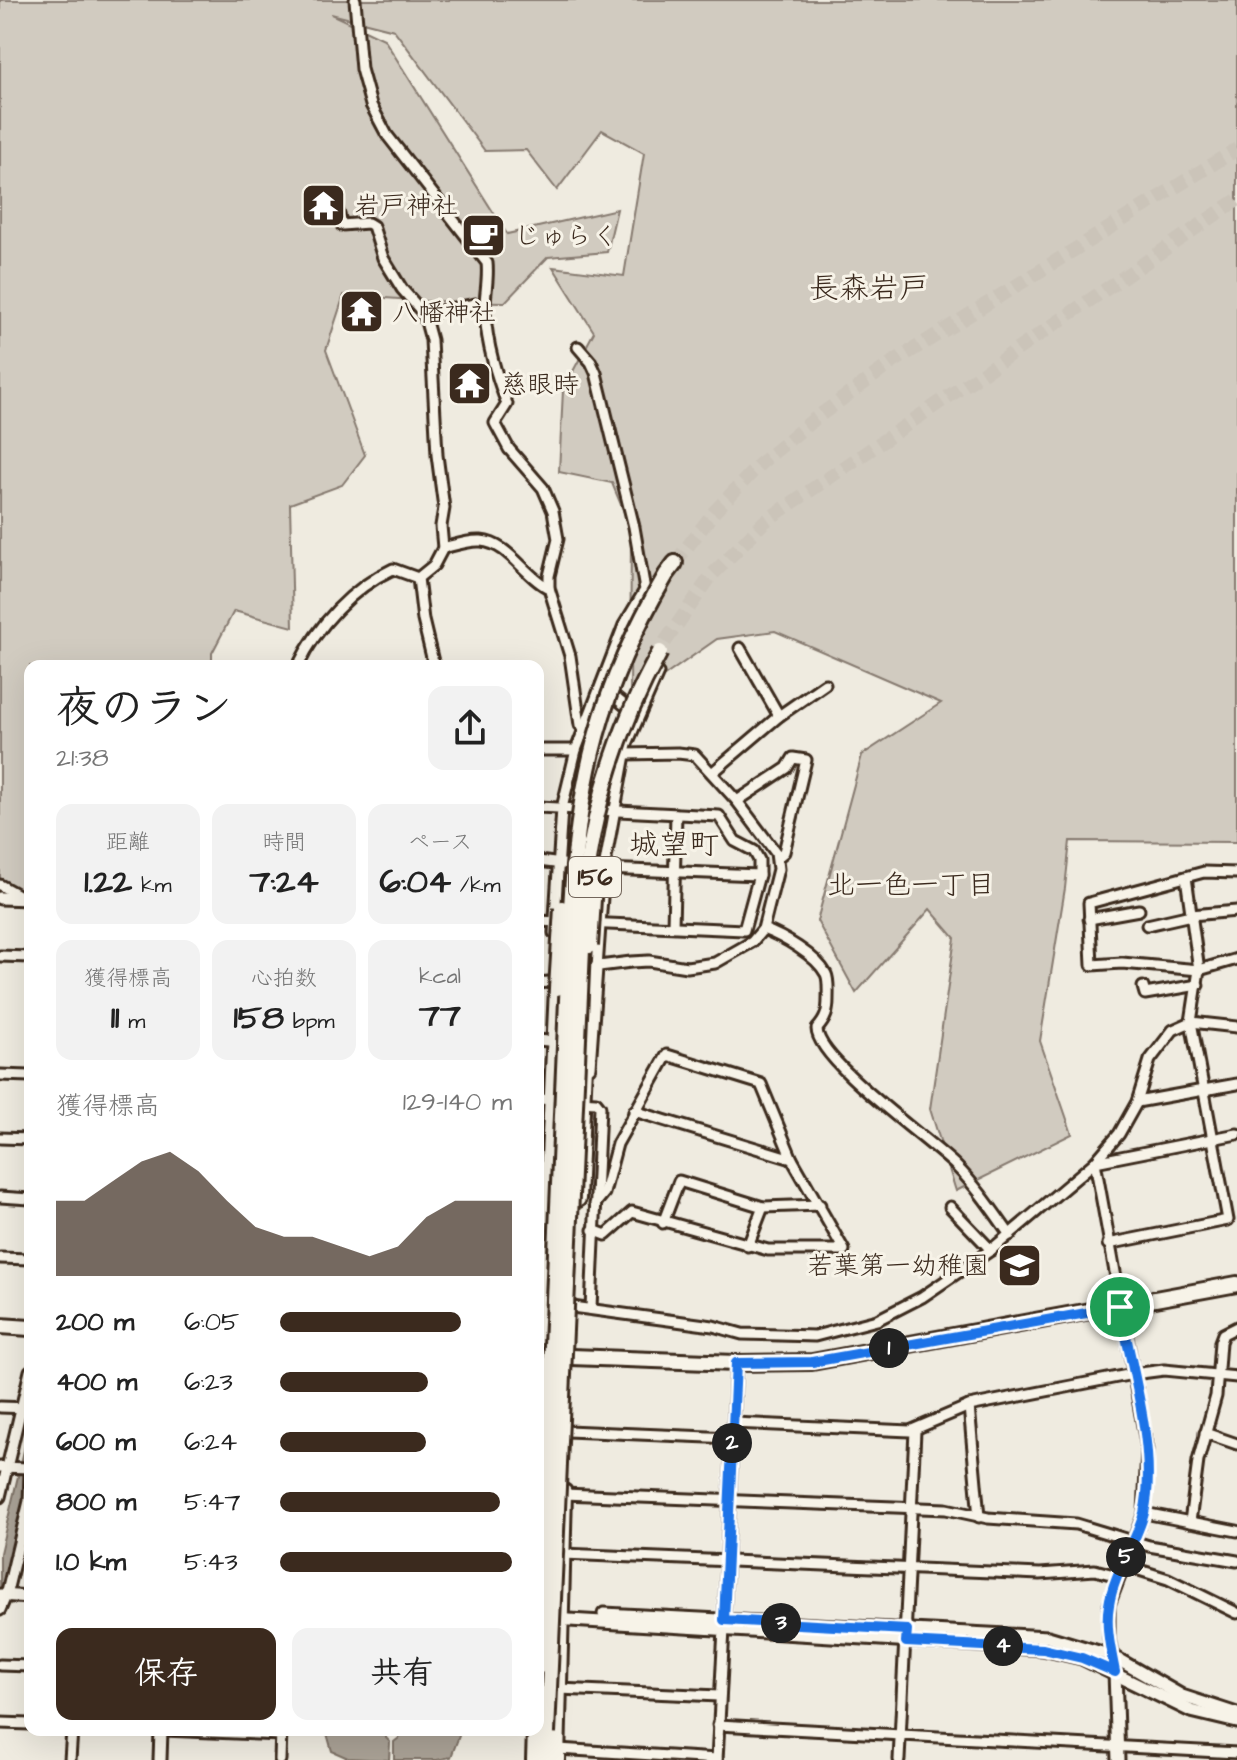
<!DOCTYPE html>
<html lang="ja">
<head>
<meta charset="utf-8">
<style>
	:root { --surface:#fff; --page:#f2f2f2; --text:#222; --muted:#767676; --accent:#3b2a1e }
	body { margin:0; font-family:"Architects Daughter","Klee One",sans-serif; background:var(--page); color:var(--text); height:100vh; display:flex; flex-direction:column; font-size:30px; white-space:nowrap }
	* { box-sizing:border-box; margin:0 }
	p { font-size:26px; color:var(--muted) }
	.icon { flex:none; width:44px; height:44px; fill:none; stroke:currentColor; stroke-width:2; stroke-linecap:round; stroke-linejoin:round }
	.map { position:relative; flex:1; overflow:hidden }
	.panel { position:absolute; left:24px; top:660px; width:520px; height:1076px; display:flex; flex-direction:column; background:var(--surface); border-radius:16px; box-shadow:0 8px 32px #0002 }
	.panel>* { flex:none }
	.pin { position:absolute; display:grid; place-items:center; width:68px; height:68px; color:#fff; margin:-34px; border:4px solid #fff; border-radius:50%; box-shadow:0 2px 8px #0007 }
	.km { position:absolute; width:40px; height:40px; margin:-20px; border-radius:50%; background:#222; color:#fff; font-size:22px; line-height:40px; text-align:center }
	.round { display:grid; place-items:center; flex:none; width:84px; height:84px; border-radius:16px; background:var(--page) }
	.head { display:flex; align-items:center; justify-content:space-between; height:136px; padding:0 32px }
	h1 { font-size:44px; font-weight:700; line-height:60px }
	.stats { display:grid; grid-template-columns:repeat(3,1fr); gap:12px; height:136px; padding:8px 32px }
	.stats div { display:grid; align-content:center; border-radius:16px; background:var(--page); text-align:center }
	.stats b { font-size:34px; font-weight:700 }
	.stats small { font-size:22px; font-weight:400 }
	.stats p { font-size:22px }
	.chart { height:224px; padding:16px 32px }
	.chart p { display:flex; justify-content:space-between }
	.chart svg { width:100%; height:144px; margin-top:8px; fill:var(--accent); opacity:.7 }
	.button { display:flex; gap:16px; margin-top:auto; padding:16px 32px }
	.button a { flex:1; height:92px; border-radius:16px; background:var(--accent); color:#fff; font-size:32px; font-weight:700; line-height:92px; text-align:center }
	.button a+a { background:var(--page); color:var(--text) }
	ul { padding:0 32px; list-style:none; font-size:26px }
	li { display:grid; grid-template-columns:128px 96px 1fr; align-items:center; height:60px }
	li i { height:20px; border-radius:10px; background:var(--accent) }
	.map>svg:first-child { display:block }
	.green { fill:#d1cbc0; stroke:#867a6f; stroke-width:2 }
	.water { fill:#aaa296; stroke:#7e7266; stroke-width:2 }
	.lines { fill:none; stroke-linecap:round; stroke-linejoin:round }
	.trunk-tunnel { stroke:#cbc4b9; stroke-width:14; stroke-dasharray:14 7; stroke-linecap:butt }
	.minor-casing { stroke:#3b2a1e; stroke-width:15 }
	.tertiary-casing { stroke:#3b2a1e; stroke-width:17 }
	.primary-casing { stroke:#3b2a1e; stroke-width:20 }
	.trunk-casing { stroke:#3b2a1e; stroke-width:20 }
	.minor { stroke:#f7f3e8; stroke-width:9 }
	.tertiary { stroke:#f7f3e8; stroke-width:11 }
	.primary { stroke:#f7f3e8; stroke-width:14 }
	.trunk { stroke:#f7f3e8; stroke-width:14 }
	.trunk-bridge-casing { stroke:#3b2a1e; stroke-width:20; stroke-linecap:butt }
	.trunk-bridge { stroke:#f7f3e8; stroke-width:14 }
	.route-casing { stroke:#fff; stroke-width:16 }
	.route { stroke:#1a73e8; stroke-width:10 }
	.labels { text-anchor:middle; stroke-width:6; stroke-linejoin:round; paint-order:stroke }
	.shield { fill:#f7f3e8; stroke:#73665b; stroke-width:2 }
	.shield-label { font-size:24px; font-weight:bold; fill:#3b2a1e }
	.poi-label { font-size:26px; fill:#3b2a1e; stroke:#f7f3e8; text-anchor:start }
	.neighbourhood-label { font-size:28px; fill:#3b2a1e; stroke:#f7f3e8 }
	.quarter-label { font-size:30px; fill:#3b2a1e; stroke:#f7f3e8 }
</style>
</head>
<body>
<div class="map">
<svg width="1237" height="1760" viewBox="0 0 1237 1760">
	<rect width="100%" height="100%" fill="#efebe0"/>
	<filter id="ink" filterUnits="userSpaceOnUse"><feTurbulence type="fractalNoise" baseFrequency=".0125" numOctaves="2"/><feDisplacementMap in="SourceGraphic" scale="16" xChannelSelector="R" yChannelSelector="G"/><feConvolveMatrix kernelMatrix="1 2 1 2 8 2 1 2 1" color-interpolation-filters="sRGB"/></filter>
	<g filter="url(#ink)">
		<path class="green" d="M0,0H1237V842L1070,841L1065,888L1040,1041L1072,1134L956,1191L930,1109L955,938L930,909L856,993L817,921L862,755L941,703L775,631L717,639L630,700L631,529L612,483L559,472L563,390L594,332L553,267L624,276L644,153L602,130L557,190L526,150L485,151L394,30L331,14L384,39L507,234L617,209L607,252L548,257L505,302L426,301L344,295L326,350L365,455L342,485L290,504L293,627L234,611L212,653V666H30V892L25,894L0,880Z"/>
		<g class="water">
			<path d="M30,1425V1461L26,1500L0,1601V1553Z"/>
			<path d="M326,1730H386V1738L390,1742L389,1760L348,1758L332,1751Z"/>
			<path d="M399,1730H457L459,1736L451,1757L437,1760H394V1742L399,1738Z"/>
		</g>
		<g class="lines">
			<g class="trunk-tunnel">
				<path d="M675,563L715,511L762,462L812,421L893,362L1237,149"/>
				<path d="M665,642L711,576L764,522L1237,200"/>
			</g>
			<defs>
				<g id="minor">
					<path d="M355,0L361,69L371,105L387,135L487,263C489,280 484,296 485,313C487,346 496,374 507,404L495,423L509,449L543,488L553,511L558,539L549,576V588L570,656L580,725L585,729"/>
					<path d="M334,198L342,225L368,223L373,226L383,258L402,289L424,314L431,340L437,455L444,508L441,526L443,548L434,565L418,578"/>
					<path d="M424,314L475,304L485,309"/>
					<path d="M443,548C455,545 469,540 481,541C509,543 525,577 549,588"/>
					<path d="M418,578L423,620L434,666"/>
					<path d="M740,648L779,716"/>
					<path d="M298,666C317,626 352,588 393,569L418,578"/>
					<path d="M607,691L633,712"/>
					<path d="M538,750H576"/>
					<path d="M712,773L779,716L825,684"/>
					<path d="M737,801L787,768L793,758L806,760L784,852L778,857"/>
					<path d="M538,807L719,816L735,841L754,851L759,860V875L744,930L586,923"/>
					<path d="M538,861L604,869L759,875"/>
					<path d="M1237,873L1204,872L1089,903L1092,965L1122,963L1199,970L1237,959"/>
					<path d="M0,885L25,899"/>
					<path d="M1089,919L1139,910"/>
					<path d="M538,921L559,922"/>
					<path d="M1147,925L1191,915L1237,911"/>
					<path d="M673,926L676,814"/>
					<path d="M763,929C782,936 816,955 826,974C829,980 828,992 828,999C828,1012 826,1019 817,1029C817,1061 930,1140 956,1166C977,1187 993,1211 1010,1235"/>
					<path d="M554,933L562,808L576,750L624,625L645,590L634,527L596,373L591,362L578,347"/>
					<path d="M0,956L30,957"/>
					<path d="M580,973L599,966L631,962L649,961L687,967L715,963L752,942L763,929L778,869L776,853L737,801L695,755L678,753L626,754"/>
					<path d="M538,983L559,981"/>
					<path d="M1143,987L1145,994L1198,985"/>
					<path d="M538,1040L548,1041"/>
					<path d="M590,1067L604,869L627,744L658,673"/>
					<path d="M0,1075L30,1076"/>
					<path d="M538,1099L556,1100"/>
					<path d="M579,1101L596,1102L600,1107L591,1308"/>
					<path d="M1137,1102L1237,1084"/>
					<path d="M634,1111L792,1159"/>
					<path d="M0,1138L30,1139"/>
					<path d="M1095,1162L1147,1448L1144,1513L1109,1605V1638L1115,1672"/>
					<path d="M1095,1162L1237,1134"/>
					<path d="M0,1197L30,1199"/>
					<path d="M950,1207L991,1250"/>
					<path d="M663,1223L679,1181L763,1207L820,1205"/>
					<path d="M593,1230L606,1235L632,1212L768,1250H844L792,1159L761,1084L667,1055L617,1144L604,1193L595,1204"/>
					<path d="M1108,1244L1228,1220L1191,1022L1199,970L1186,877"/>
					<path d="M748,1246L763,1207"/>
					<path d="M0,1258L30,1259"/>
					<path d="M572,1307L713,1326L742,1334L815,1336L877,1320L922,1297L991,1250L1095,1162L1119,1134L1137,1102L1150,1060L1173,1030L1191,1022L1237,1027"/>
					<path d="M969,1406L979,1517"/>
					<path d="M0,1407L30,1408"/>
					<path d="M733,1423L910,1431L969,1406L1133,1374L1164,1370L1237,1377"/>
					<path d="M567,1431L732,1438"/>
					<path d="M1205,1433L1237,1444"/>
					<path d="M0,1467L30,1468"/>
					<path d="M538,1493L946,1509L988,1518L1076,1524L1149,1546L1237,1561"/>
					<path d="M0,1497L30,1371"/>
					<path d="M1144,1513L1237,1531"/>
					<path d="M1190,1522L1198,1461L1216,1396L1220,1342L1223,1334L1237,1327"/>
					<path d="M563,1554L1040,1574L1095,1570L1118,1576"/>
					<path d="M1123,1565L1168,1579L1237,1613"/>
					<path d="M0,1610L6,1596L29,1501L30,1472"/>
					<path d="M724,1620L736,1363"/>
					<path d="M0,1665L30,1666"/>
					<path d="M559,1689L719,1696"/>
					<path d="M0,1723L30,1724"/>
					<path d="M718,1725L1237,1753"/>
					<path d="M163,1730L281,1735"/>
					<path d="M558,1749L717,1759"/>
					<path d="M70,1760L72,1730"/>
					<path d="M280,1760L281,1730"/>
					<path d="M717,1760L724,1629"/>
					<path d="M899,1760L915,1431"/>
				</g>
				<g id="tertiary">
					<path d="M0,898L30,899"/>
					<path d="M0,1595L30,1597"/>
					<path d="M604,1614L1048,1637L1112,1656L1182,1696L1237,1714"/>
					<path d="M553,1619L1043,1649L1082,1658L1191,1711L1237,1722"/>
					<path d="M1115,1672L1118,1760"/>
					<path d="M160,1760L161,1730"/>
				</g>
				<path id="primary" d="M571,1357L736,1363L812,1362L1237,1284"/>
				<g id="trunk">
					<path d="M666,575L675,563"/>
					<path d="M578,1199L588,976"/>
					<path d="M0,1326L30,1328"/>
					<path d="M538,1458L546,1221L557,988"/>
					<path d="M534,1760L535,1730"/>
					<path d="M546,1760L547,1733"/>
					<path d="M557,1760L564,1492"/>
				</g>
			</defs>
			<use href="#minor" class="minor-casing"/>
			<use href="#tertiary" class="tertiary-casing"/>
			<use href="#primary" class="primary-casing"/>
			<use href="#trunk" class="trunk-casing"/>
			<use href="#minor" class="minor"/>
			<use href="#tertiary" class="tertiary"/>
			<use href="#primary" class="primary"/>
			<use href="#trunk" class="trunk"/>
			<defs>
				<g id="trunk-bridge">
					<path d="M590,946L594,883"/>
					<path d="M557,988L562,908"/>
					<path d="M538,1667L571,908C578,779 600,687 666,575"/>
					<path d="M547,1733L585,882C595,800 620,724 660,652"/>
				</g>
			</defs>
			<use href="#trunk-bridge" class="trunk-bridge-casing"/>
			<use href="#trunk-bridge" class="trunk-bridge"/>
		</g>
	</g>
	<g class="lines" filter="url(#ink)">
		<defs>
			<path id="route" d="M1120,1307C1131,1367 1158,1453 1144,1513C1136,1544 1114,1572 1109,1605C1105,1626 1111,1651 1115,1672L1082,1658L1043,1649L906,1642L907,1630L724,1620L736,1363L812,1362Z"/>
		</defs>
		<use href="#route" class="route-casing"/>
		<use href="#route" class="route"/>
	</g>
	<defs>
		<symbol id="temple-square" viewBox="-11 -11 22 22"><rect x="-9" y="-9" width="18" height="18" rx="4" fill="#3b2a1e" stroke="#f7f3e8"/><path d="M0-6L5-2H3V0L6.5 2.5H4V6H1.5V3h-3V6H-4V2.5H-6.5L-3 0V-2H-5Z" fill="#fff"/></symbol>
		<symbol id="cafe-square" viewBox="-11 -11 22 22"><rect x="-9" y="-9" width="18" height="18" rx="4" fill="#3b2a1e" stroke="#f7f3e8"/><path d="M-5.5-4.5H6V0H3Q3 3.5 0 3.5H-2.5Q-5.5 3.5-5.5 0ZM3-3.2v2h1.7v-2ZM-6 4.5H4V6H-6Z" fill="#fff"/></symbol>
		<symbol id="school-square" viewBox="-11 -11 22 22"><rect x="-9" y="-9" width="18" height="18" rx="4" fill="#3b2a1e" stroke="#f7f3e8"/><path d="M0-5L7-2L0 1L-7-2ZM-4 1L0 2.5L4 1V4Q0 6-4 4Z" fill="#fff"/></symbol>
	</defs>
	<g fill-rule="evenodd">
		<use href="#temple-square" x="298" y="180" width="51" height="51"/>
		<use href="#cafe-square" x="458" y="210" width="51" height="51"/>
		<use href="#temple-square" x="336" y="286" width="51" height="51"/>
		<use href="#temple-square" x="444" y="358" width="51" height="51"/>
		<use href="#school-square" x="994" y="1240" width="51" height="51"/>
	</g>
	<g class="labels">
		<rect class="shield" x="569" y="857" width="52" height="40" rx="6"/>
		<g class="shield-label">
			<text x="595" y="885">156</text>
		</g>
		<g class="poi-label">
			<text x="354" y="214">岩戸神社</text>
			<text x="514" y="244">じゅらく</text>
			<text x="392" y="321">八幡神社</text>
			<text x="501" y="393">慈眼時</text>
			<text x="989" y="1274" text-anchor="end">若葉第一幼稚園</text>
		</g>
		<g class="neighbourhood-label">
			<text x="911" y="894">北一色一丁目</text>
		</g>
		<g class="quarter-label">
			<text x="869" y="298">長森岩戸</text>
			<text x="674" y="854">城望町</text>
		</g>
	</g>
</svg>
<div class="pin" style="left:1120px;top:1307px;background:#1e9e55"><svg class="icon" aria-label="arrive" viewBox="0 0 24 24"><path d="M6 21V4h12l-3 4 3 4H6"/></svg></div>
<b class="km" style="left:889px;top:1348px">1</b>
<b class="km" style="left:732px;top:1443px">2</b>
<b class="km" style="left:781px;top:1623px">3</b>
<b class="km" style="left:1003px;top:1646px">4</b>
<b class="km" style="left:1126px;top:1557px">5</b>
<section class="panel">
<div class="head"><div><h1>夜のラン</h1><p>21:38</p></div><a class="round"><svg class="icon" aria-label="share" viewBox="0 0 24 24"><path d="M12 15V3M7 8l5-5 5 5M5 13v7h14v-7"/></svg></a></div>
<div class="stats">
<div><p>距離</p><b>1.22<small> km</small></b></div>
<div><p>時間</p><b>7:24</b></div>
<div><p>ペース</p><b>6:04<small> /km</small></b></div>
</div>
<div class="stats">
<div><p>獲得標高</p><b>11<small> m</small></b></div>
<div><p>心拍数</p><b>158<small> bpm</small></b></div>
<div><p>kcal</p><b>77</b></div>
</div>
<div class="chart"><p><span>獲得標高</span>129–140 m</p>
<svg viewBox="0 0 160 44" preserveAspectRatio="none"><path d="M0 44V21L10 21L20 15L30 9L40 6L50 12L60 21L70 29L80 32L90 32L100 35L110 38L120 35L130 26L140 21L150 21L160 21V44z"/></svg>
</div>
<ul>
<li><b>200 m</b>6:05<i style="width:78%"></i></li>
<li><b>400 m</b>6:23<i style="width:64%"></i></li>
<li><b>600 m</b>6:24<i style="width:63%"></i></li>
<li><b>800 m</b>5:47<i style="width:95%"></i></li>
<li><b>1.0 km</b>5:43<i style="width:100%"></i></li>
</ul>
<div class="button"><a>保存</a><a>共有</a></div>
</section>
</div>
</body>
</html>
